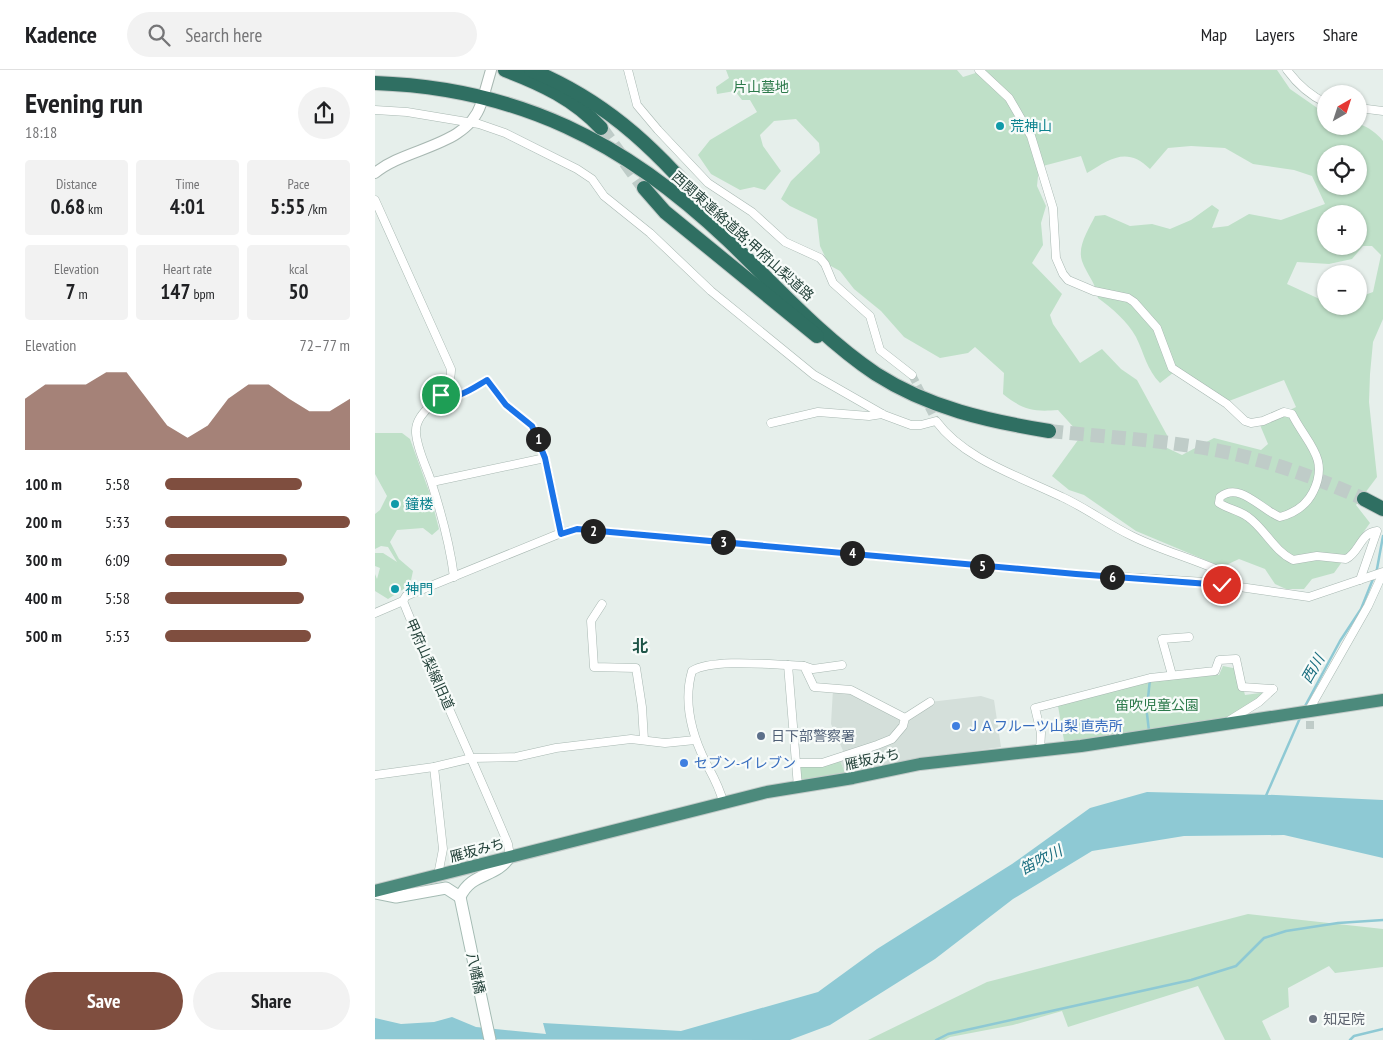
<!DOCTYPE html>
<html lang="en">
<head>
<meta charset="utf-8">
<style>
	:root { --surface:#fff; --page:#f2f2f2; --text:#202124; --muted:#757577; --line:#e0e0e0; --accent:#7f4e3f }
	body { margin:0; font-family:"PT Sans Narrow","Noto Sans JP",sans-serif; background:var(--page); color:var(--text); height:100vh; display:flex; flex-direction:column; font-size:19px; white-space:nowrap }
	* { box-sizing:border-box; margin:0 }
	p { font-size:16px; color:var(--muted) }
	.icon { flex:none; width:28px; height:28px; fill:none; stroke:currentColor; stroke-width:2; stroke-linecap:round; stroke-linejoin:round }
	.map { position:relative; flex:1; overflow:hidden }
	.panel { display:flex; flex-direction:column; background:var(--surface); width:375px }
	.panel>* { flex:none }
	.needle { width:32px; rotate:39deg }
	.buttons { position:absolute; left:942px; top:15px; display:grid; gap:10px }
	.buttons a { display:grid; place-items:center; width:50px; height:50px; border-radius:50%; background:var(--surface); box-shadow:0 1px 4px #0004; font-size:25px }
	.pin { position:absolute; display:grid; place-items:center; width:42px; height:42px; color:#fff; margin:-21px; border:2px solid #fff; border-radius:50%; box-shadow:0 1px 5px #0007 }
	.km { position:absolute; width:25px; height:25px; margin:-12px; border-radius:50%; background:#222; color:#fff; font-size:14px; line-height:25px; text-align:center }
	.round { display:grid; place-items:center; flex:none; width:52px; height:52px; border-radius:26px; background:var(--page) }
	.headline { display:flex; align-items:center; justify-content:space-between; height:85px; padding:0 25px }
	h1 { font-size:28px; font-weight:700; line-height:38px }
	.stats { display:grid; grid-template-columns:repeat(3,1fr); gap:8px; height:85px; padding:5px 25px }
	.stats div { display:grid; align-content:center; border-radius:5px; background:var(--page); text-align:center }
	.stats b { font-size:21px; font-weight:700 }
	.stats small { font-size:14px; font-weight:400 }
	.stats p { font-size:14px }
	.chart { height:140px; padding:10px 25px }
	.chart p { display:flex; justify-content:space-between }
	.chart svg { width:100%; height:90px; margin-top:5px; fill:var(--accent); opacity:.7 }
	.primary-button { display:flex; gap:10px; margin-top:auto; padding:10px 25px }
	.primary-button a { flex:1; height:58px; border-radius:30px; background:var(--accent); color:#fff; font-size:20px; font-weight:700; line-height:58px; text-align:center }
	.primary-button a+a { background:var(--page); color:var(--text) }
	ul { padding:0 25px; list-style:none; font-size:16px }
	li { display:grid; grid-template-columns:80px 60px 1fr; align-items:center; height:38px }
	li i { height:12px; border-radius:6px; background:var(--accent) }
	header { display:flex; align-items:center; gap:30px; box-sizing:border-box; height:70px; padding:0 25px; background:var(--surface); border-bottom:1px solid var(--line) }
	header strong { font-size:24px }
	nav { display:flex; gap:28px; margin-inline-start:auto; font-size:18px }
	.search { width:350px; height:45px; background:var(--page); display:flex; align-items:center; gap:12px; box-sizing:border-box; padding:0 18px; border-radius:28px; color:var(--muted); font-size:19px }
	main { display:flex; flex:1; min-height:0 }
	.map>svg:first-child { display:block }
	.built { fill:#d4dfda }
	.green { fill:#bfe0c8; fill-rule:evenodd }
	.water { fill:#8ec9d4 }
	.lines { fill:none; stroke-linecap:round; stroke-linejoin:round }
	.stream { stroke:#8ec9d4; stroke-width:2.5 }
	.minor-tunnel { stroke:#bfccc8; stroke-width:8; stroke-dasharray:8 4; stroke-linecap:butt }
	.motorway-tunnel { stroke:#bfccc8; stroke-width:14; stroke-dasharray:14 7; stroke-linecap:butt }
	.minor-casing { stroke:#a8b8b2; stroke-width:9 }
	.tertiary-casing { stroke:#a8b8b2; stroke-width:12 }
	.secondary-casing { stroke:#a4bbb3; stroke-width:13 }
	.trunk-casing { stroke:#c2cac8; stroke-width:14 }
	.motorway-casing { stroke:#c2cac8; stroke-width:16 }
	.minor { stroke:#fff; stroke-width:8 }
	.tertiary { stroke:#fff; stroke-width:10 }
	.secondary { stroke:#fff; stroke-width:11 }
	.trunk { stroke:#4c8a7c; stroke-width:12 }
	.motorway { stroke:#2f6f62; stroke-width:14 }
	.route-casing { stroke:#fff; stroke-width:10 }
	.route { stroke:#1a73e8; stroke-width:6 }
	.culture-dot { fill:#0f9aa8; stroke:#f7fbf9; stroke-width:2 }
	.shop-dot { fill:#3f7fe0; stroke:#f7fbf9; stroke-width:2 }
	.service-dot { fill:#5c6f8a; stroke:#f7fbf9; stroke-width:2 }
	.worship-dot { fill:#6b7280; stroke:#f7fbf9; stroke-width:2 }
	.labels { text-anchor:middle; stroke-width:4.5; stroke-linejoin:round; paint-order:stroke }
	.park-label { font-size:14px; fill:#2d7a4b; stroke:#f7fbf9 }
	.culture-label { font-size:14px; fill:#0d838f; stroke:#f7fbf9; text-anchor:start }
	.street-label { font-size:14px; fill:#24423a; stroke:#f7fbf9 }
	.shop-label { font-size:14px; fill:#366cbe; stroke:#f7fbf9; text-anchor:start }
	.service-label { font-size:14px; fill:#4e5e75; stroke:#f7fbf9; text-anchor:start }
	.worship-label { font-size:14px; fill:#5b616d; stroke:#f7fbf9; text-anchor:start }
	.water-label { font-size:15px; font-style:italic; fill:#1c6f80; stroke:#f7fbf9 }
	.quarter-label { font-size:16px; font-weight:bold; fill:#1f5548; stroke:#f7fbf9 }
</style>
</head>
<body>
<header>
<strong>Kadence</strong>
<div class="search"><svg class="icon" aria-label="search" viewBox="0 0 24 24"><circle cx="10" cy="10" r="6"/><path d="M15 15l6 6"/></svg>Search here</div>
<nav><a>Map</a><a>Layers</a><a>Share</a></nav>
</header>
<main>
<section class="panel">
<div class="headline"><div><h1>Evening run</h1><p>18:18</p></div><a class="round"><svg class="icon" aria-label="share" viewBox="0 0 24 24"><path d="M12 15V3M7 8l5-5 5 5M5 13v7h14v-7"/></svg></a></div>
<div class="stats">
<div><p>Distance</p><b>0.68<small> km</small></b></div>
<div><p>Time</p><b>4:01</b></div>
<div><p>Pace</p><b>5:55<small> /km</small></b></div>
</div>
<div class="stats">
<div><p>Elevation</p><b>7<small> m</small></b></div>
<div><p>Heart rate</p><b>147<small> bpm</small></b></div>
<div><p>kcal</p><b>50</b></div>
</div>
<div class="chart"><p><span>Elevation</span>72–77 m</p>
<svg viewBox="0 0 160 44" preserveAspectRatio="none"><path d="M0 44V19L10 12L20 12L30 12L40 6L50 6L60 19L70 32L80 38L90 32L100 19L110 12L120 12L130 19L140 25L150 25L160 19V44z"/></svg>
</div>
<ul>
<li><b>100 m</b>5:58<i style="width:74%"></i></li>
<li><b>200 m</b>5:33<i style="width:100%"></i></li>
<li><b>300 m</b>6:09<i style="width:66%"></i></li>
<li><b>400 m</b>5:58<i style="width:75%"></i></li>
<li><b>500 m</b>5:53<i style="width:79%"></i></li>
</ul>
<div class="primary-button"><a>Save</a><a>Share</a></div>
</section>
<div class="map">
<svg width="1008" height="970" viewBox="0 0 1008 970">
	<rect width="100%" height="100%" fill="#e6efeb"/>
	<path class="built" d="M458,619L476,620L530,648L555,632L606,626L619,630L626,677L492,697L471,705L464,688L470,685L456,654Z"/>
	<g class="green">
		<path d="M351,0H582L588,7L610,0H902L915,19L951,44V56H984V54C993,57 1002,63 1008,71V249L998,272L995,304L994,332L1002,407L981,435L995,453L959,503L937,509L929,519H911L900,514L890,499L864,489L847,497L761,461L709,425L694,420L677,406L703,370L702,361L683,340C658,342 648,340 628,324L629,303L600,277L593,283L565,288L529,267L506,241L479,219L465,201L454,195L445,176L442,149L415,136L406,129L416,111L445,83L444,73L421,49L399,51L385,65L388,76L406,101L390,120L379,117L365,120L336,104L323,85L335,70L382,42L375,30H367L360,21L342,24L341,17L354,8ZM816,76L850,78L878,94L919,100L937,106L950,134L906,150L874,144L853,156L837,158L844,140L837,135L816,150L795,159L777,154L755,156L730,145L720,146C714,159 702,176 707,191C712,205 720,211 723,228C737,238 753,252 761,267C769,283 772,300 785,313L803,299L854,331L909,310L921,337L885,355L893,374L886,380L839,368L807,385L790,377L793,367L762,310L746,299L727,279L705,293L678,254L675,245L687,224L657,193L668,175L666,153L671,136L662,116L664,97L706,86L712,103C735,89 752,76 775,99L793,78ZM951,84H984V116H951ZM951,144H984V176H951ZM988,176H997L1006,185L998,222L984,227V236H979L975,243L960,236H951V232L912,214L922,192L954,194L977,189Z"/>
		<path d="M0,363H27L35,369L55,424L64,459L57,465L48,458L22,460L15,472L24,489L38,501L35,515L13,529L0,521V504L2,509L5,498L0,496V483H8L22,492L13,477L6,476L0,479V444L5,440L12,426L0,404Z"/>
		<path d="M848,596L863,599L870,625L892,622L852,649L690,676L683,636L775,608L797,605H844Z"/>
		<path d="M464,688L471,705L425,711L422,693Z"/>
		<path d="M873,844L1008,859V897L960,903L954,896L913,918L914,937L887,951L896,970H850L823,916L693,957L687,941L638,955L575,967L569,970H493L612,912Z"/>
	</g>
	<path class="water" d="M772,722L901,725L1008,730V788L909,765L809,766L717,781L638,829L560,889L455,955L415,970L0,969V948L26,954L59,952L77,947L101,957L171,964L168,953L306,961L443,922L502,879L637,794L715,738Z"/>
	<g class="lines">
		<g class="stream">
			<path d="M772,638L775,609"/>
			<path d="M929,638L965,571L986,539L1002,499L1008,466"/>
			<path d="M772,644L774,661"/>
			<path d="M890,728L925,648"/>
			<path d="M561,970L573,964L816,910L861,896L889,868L911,861L963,853L1008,850"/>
			<path d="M975,970L979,966L1008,959"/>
		</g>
		<g class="minor-tunnel">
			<path d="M537,305L561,351"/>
			<path d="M935,659V638"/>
		</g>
		<g class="motorway-tunnel">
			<path d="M226,58L269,118"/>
			<path d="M674,361C731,367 789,370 845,381C895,391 943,408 989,429"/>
		</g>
		<defs>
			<g id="minor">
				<path d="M253,0L262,35L283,60L333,113L377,142L410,172L445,188L450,194L458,213L495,246L505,280L537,305"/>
				<path d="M604,0L634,28L656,66L678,138L681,188L688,204L693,210L719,221L753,228L759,232L782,258L797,298L852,334L870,351L876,353L888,351L909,342L917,344C932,374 955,388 938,422C931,436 920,443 905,447C886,440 865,411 845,427L844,433C853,439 864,440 873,447C890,459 899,481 918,490L942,486L971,489C985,482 985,463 1002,461L985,510"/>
				<path d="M912,0C923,15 934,25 951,33"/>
				<path d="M984,38L1008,41"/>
				<path d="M0,40L32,42L104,54L130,63L202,99L217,109L229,126L275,163L336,221L439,305L509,345L536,355H546L561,351C590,390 644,406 687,427C711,438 732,454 757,466C785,480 816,488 845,501L847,515"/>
				<path d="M0,130L76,299C77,328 39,338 41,363C42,379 51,396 56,411C66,442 75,475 79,507"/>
				<path d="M66,325C83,330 98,318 112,310L131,335L157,356L170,388L186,463"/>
				<path d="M396,353L443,342L494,346L507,344"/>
				<path d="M57,412L170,388"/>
				<path d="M28,531C61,613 99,692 133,774L135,786"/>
				<path d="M227,534L216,551L219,597L261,598L267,637L269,670"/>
				<path d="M0,543L28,531L31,526L186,463L203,459L701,504L830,512L934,527L1008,502"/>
				<path d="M429,596L438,599L467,595"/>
				<path d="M797,605L787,569L814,567"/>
				<path d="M935,638L993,536L1008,503"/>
				<path d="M855,650L884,632L898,619"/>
				<path d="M665,681L666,663L660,638L775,608L840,601L844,590L861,589L867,617L898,619"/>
				<path d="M421,693H447L502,675L517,669L528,656L530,648L555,632"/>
				<path d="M59,697L68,779L63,805"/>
				<path d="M0,705L59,697L97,688L141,687L181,678L256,669L290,673L320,670"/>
				<path d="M423,717L413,595L429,596L439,617L476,620L530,648"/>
				<path d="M348,732C345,718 338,706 331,693C317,665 308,632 317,601C336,589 390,594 413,595"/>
			</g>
			<g id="tertiary">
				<path d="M110,21L116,0"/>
				<path d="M0,103C31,77 92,77 106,34"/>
			</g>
			<g id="secondary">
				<path d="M0,823L21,827L71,818L85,827"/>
				<path d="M115,970L85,827C97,801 121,809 135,786"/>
			</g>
			<path id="trunk" d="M0,821L392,722L478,708L545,694L706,676L1008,630"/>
			<g id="motorway">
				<path d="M130,0C167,14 199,29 226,58"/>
				<path d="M156,0C243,36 288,89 349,157"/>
				<path d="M0,13C143,18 250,72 353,170C400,215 446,267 501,304C554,338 613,351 674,361"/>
				<path d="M269,118L290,142L442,266"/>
				<path d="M989,429L1008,439"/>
			</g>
		</defs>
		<use href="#minor" class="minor-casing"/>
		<use href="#tertiary" class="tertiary-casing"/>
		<use href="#secondary" class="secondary-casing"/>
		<use href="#trunk" class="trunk-casing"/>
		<use href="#motorway" class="motorway-casing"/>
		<use href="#minor" class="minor"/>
		<use href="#tertiary" class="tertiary"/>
		<use href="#secondary" class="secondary"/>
		<use href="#trunk" class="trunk"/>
		<use href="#motorway" class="motorway"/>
	</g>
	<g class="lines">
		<defs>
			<path id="route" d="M66,325C83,330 98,318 112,310L131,335L157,356L170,388L186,464L202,459L701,504L847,515"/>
		</defs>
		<use href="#route" class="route-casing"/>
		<use href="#route" class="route"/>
	</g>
	<g class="culture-dot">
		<circle cx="625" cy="56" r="5"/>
		<circle cx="20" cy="434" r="5"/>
		<circle cx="20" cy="519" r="5"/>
	</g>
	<g class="shop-dot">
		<circle cx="581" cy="656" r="5"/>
		<circle cx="309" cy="693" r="5"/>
	</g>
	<circle class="service-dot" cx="386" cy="666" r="5"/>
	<circle class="worship-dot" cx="938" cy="949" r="5"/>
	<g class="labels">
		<g class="park-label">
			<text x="386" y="22">片山墓地</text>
			<text x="782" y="640">笛吹児童公園</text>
		</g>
		<g class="culture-label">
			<text x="635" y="61">荒神山</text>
			<text x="30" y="439">鐘楼</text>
			<text x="30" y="524">神門</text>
		</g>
		<g class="street-label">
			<text transform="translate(368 166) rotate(42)" y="5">西関東連絡道路;甲府山梨道路</text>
			<text transform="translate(55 594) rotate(66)" y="5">甲府山梨線旧道</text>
			<text transform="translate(497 689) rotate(-12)" y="5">雁坂みち</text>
			<text transform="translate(102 780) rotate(-15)" y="5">雁坂みち</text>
			<text transform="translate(101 903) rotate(78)" y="5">八幡橋</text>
		</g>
		<g class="shop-label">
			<text x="591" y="661">ＪＡフルーツ山梨 直売所</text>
			<text x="319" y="698">セブン-イレブン</text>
		</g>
		<g class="service-label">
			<text x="396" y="671">日下部警察署</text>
		</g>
		<g class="worship-label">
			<text x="948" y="954">知足院</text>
		</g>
		<g class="water-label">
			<text transform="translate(938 599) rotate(-60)" y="5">西川</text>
			<text transform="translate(666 790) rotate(-27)" y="5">笛吹川</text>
		</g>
		<g class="quarter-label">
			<text x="265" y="582">北</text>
		</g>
	</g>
</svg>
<div class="buttons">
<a><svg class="needle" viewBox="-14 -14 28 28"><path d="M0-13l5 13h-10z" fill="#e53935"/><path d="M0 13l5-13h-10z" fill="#757577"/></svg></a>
<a><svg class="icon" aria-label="locate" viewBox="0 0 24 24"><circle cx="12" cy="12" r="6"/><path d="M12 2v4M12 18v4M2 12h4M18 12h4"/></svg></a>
<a>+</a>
<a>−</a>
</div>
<div class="pin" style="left:66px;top:325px;background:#1e9e55"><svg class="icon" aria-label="arrive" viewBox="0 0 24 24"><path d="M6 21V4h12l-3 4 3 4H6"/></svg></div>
<div class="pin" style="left:847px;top:515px;background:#d93025"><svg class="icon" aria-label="check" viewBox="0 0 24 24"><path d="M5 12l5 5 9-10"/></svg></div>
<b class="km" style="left:163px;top:369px">1</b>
<b class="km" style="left:218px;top:461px">2</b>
<b class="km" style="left:348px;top:472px">3</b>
<b class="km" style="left:477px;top:483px">4</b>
<b class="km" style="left:607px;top:496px">5</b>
<b class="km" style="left:737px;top:507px">6</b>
</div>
</main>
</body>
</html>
